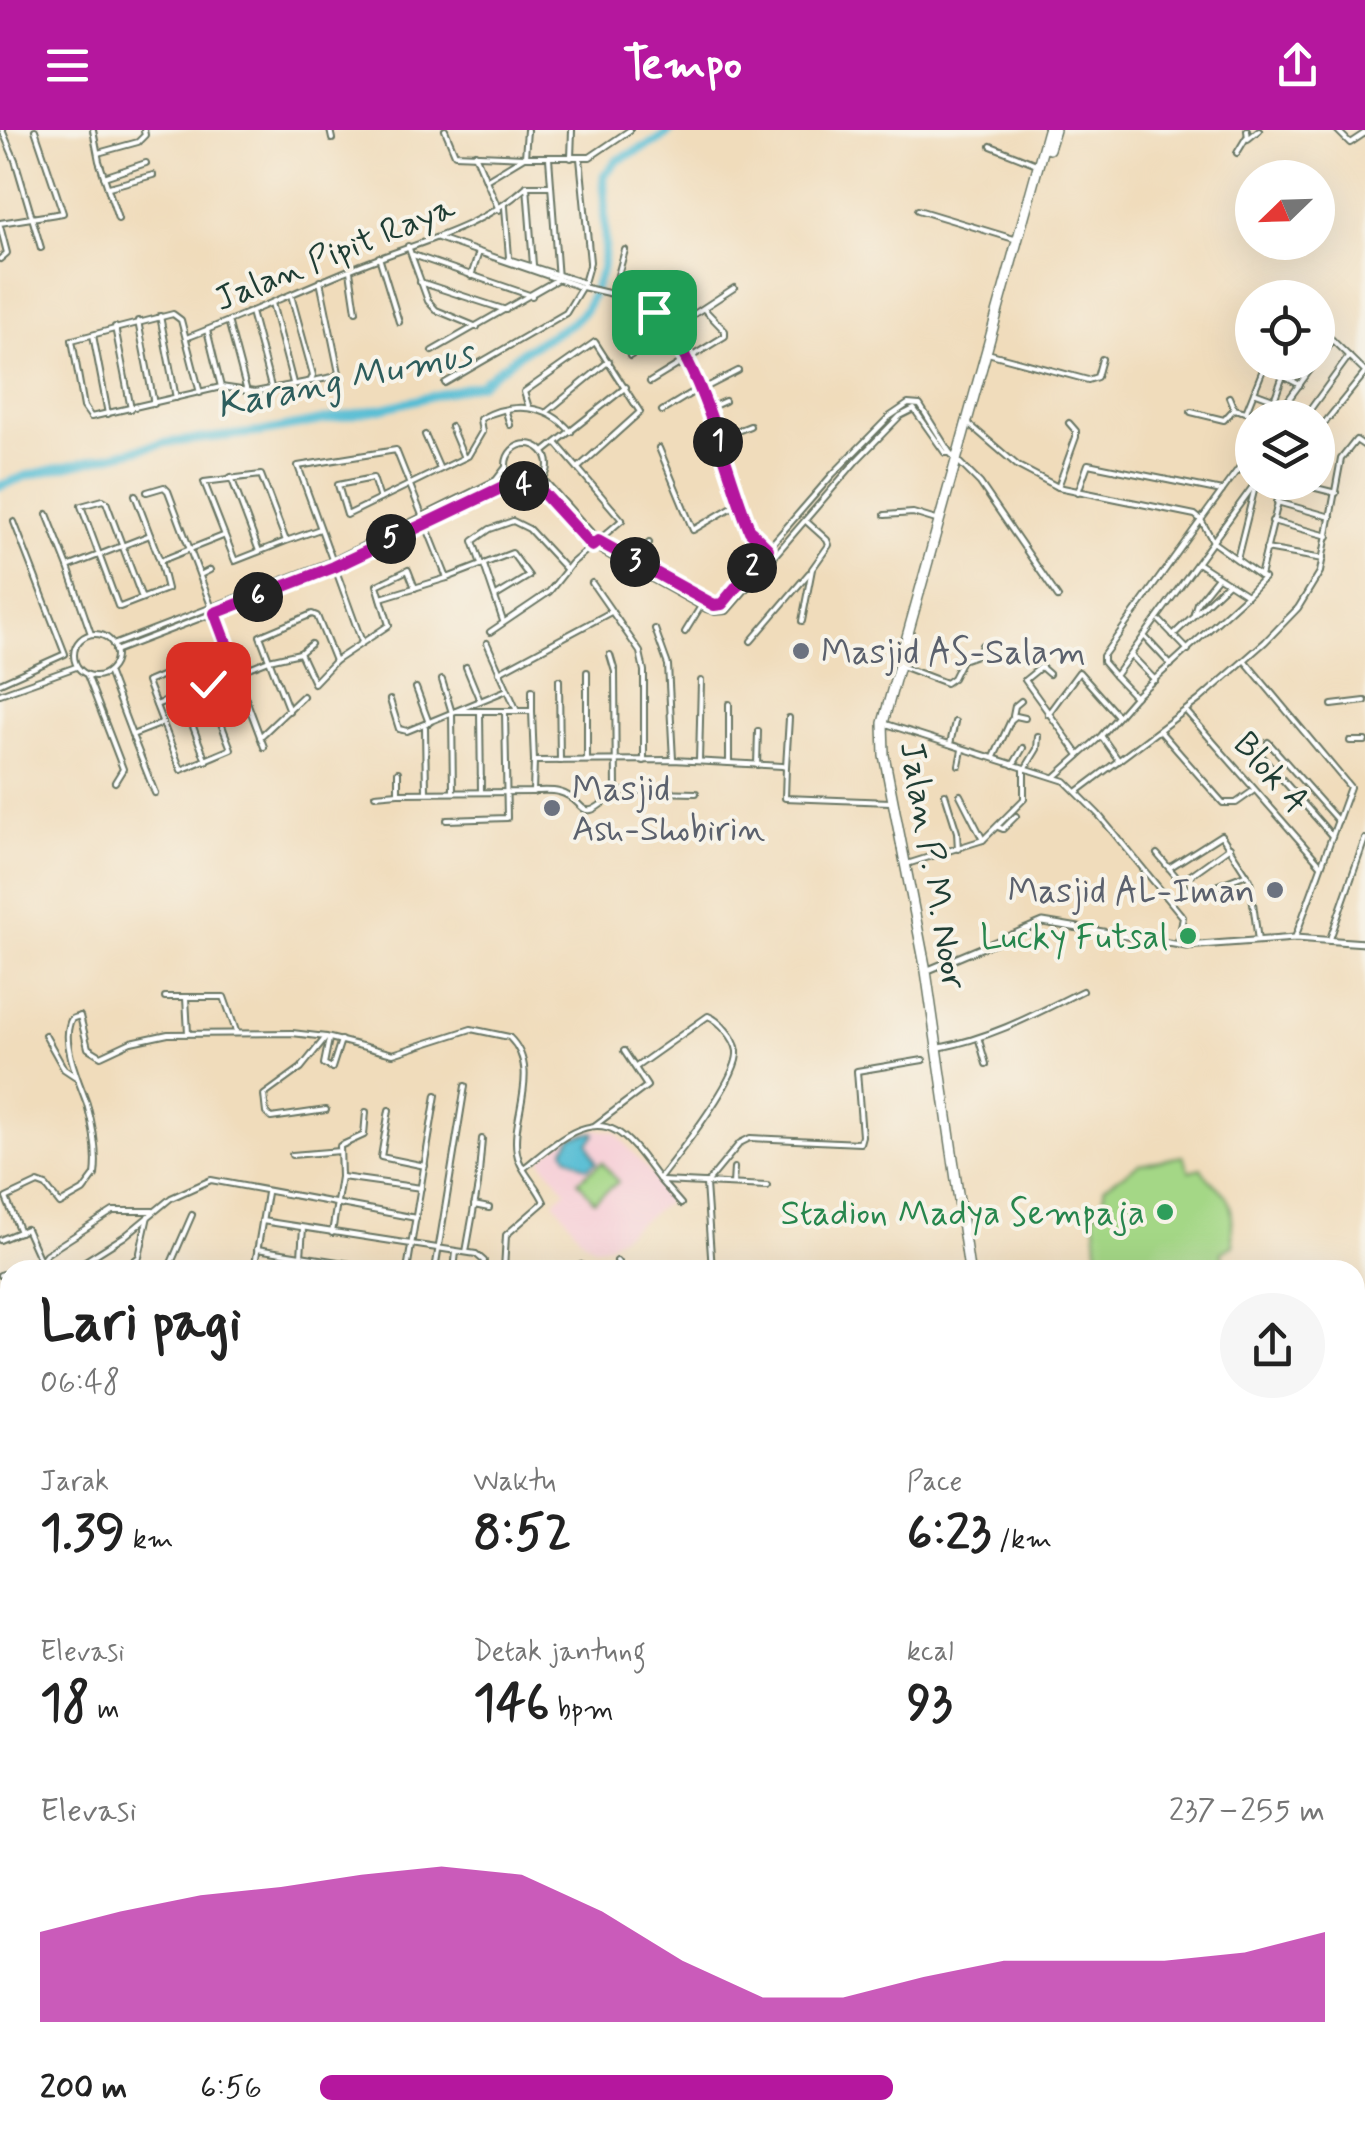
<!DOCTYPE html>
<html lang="id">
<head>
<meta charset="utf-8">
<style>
	:root { --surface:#fff; --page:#f6f6f6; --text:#222; --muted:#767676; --accent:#b5179e }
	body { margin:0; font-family:Mynerve,sans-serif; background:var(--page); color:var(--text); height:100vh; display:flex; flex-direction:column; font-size:38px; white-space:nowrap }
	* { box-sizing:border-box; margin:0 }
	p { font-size:32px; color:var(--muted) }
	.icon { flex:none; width:55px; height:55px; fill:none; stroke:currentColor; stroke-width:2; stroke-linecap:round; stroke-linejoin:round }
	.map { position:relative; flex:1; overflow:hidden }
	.panel { position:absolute; left:0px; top:1130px; width:1365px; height:888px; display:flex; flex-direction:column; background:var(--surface); border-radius:30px 30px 0 0; box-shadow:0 10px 40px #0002 }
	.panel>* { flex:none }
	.needle { width:65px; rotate:247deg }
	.fabs { position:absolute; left:1235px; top:30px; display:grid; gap:20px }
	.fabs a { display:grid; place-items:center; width:100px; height:100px; border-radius:50%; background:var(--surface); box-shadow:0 10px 40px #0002; font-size:50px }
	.pin { position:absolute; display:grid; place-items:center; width:85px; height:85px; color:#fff; margin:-42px; border-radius:20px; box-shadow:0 5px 15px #0006 }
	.km { position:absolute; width:50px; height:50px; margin:-25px; border-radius:50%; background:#222; color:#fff; font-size:28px; line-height:50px; text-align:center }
	.round { display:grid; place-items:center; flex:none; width:105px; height:105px; border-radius:52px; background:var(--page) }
	.overview { display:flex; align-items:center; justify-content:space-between; height:170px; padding:0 40px }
	h1 { font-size:55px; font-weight:800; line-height:75px }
	.figures { display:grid; grid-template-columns:repeat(3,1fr); gap:15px; height:170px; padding:10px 40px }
	.figures div { display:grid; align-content:center }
	.figures b { font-size:50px; font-weight:800 }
	.figures small { font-size:28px; font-weight:400 }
	.figures p { font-size:28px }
	.chart { height:280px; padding:20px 40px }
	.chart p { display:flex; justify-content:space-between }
	.chart svg { width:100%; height:180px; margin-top:10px; fill:var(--accent); opacity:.7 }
	ul { padding:0 40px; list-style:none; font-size:32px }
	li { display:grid; grid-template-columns:160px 120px 1fr; align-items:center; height:75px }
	li i { height:25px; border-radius:12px; background:var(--accent) }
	header { display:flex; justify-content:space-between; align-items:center; height:130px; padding:0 40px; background:var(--accent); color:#fff; font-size:45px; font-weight:800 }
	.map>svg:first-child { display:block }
	.built { fill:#f6cfd7 }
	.green { fill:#a4d786; stroke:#628a5d; stroke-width:2.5 }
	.water { fill:#56bdd4; stroke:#3a7d84; stroke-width:2.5 }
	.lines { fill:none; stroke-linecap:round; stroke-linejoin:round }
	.river { stroke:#56bdd4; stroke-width:9 }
	.street-casing { stroke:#687563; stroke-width:8 }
	.secondary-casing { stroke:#687563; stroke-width:9 }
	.primary-casing { stroke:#687563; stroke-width:11 }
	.highway-casing { stroke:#687563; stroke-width:12 }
	.street { stroke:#fff; stroke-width:4 }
	.secondary { stroke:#fff; stroke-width:5 }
	.primary { stroke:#fff; stroke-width:8 }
	.highway { stroke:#fff; stroke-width:9 }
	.route-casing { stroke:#fff; stroke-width:20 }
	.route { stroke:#b5179e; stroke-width:12 }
	.worship-dot { fill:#6b7280; stroke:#f7f3e8; stroke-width:4 }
	.leisure-dot { fill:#2e9e5b; stroke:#f7f3e8; stroke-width:4 }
	.labels { text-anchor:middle; stroke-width:8; stroke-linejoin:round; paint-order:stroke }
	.street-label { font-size:35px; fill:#1f3d34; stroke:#f7f3e8 }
	.worship-label { font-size:35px; fill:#5b616d; stroke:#f7f3e8; text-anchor:start }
	.leisure-label { font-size:35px; fill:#27864d; stroke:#f7f3e8; text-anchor:end }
	.water-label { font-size:38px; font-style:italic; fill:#2d5d5c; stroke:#f7f3e8 }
</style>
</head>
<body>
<header><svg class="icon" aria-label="menu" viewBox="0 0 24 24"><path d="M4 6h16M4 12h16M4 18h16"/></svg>Tempo<svg class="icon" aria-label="share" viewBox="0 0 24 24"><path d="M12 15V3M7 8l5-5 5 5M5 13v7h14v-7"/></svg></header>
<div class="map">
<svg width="1365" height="2017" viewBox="0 0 1365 2017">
	<rect width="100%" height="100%" fill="#f7f3e8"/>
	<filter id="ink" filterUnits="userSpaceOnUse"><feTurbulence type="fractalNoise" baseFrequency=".01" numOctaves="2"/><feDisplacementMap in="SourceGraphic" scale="20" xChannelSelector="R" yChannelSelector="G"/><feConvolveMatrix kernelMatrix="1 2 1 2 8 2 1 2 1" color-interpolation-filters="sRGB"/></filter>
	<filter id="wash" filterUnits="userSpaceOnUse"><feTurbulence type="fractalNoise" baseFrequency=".0048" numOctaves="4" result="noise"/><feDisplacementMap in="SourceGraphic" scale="40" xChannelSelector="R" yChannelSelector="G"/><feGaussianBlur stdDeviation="2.25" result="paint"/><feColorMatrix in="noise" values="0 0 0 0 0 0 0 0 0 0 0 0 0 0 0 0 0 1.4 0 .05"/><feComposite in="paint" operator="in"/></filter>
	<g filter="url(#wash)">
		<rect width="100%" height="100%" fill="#f0dcbb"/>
		<path class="built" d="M596,999L615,1002L673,1068L609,1115L594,1118L581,1108L554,1071L566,1061L540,1029L572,1005Z"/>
		<g class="green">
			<path d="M1183,1026L1190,1041L1201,1038C1208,1053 1225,1058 1230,1075C1235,1089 1229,1101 1234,1115L1221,1122L1226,1137L1218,1140H1106C1091,1121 1100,1104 1092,1084L1104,1078V1057L1139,1034Z"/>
			<path d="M602,1032L618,1052L594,1071L578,1051Z"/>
		</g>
		<path class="water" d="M594,1002L595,1005L588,1013L596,1032L587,1038L567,1026L564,1020L572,1007Z"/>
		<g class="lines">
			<path class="river" d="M0,356L26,346L164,313L262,302L384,278L480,254L523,221L572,193L586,179L602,140L605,117L604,46L616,31L657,11L671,0"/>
		</g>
	</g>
	<g filter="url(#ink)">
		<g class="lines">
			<defs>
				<g id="street">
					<path d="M2,0L15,30L41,118"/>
					<path d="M93,0L99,31L118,89"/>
					<path d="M330,0L332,9"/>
					<path d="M445,0L455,24L524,27"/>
					<path d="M1247,0L1248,9L1259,0"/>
					<path d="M1337,0L1350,13L1365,3"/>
					<path d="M991,16L1039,35"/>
					<path d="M98,23L138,12L145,5L144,0"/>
					<path d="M1237,23L1246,8"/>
					<path d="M475,24L486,50"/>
					<path d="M525,27L527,0"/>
					<path d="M571,28L572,0"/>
					<path d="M104,47L146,33"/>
					<path d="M527,56L533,135"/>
					<path d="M527,56H551"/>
					<path d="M109,57L153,45"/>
					<path d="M505,77L509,127"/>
					<path d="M499,80L486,50L524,27H590L630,0"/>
					<path d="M918,80L1014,109"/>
					<path d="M0,93L63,83L35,0"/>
					<path d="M0,96L7,123L0,129"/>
					<path d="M438,108L578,156L621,166L654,182L671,202L688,234L750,401L775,426"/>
					<path d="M408,116L428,171L436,180L477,197"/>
					<path d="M413,125L532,166"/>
					<path d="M379,127L399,192"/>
					<path d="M508,129L584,153"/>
					<path d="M350,141L356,181"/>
					<path d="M471,146L479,122"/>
					<path d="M420,152L506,180"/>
					<path d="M1283,160L1290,168"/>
					<path d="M613,163L625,120"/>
					<path d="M291,165L313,245L311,250"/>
					<path d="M272,173L293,253"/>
					<path d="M251,182L271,257"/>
					<path d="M160,186L176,268"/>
					<path d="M138,191L154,274"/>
					<path d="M229,194L247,262"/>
					<path d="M1318,196L1365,242"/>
					<path d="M115,197L131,279"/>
					<path d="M207,200L221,257"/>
					<path d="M93,205L108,284"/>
					<path d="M186,208C244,186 299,160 356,137C415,113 479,100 527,56"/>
					<path d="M1318,211L1323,202"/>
					<path d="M432,221L558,149L549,28"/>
					<path d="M991,224L1088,250L1097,247L1102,229"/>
					<path d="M630,226L734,158"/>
					<path d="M1318,230L1332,210"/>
					<path d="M1288,232L1283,246L1300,255"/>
					<path d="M650,252L725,206V201L704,179"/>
					<path d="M445,253L566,183L584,153L590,132L580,28"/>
					<path d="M699,261L738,241"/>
					<path d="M1254,262L1273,269"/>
					<path d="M200,263L181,190L173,184L72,210L84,277L91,287L221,257L255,262L333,247L339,243L320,151"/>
					<path d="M1229,267L1234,279"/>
					<path d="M1273,273L1283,246"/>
					<path d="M529,278L524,262L595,212L640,282L578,338"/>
					<path d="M707,279L725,271"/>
					<path d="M548,281L609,231"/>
					<path d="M662,281L698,259"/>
					<path d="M506,282L510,295"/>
					<path d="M1191,282L1224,290L1234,279L1246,282"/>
					<path d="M1261,288L1246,282L1266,232"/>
					<path d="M1275,288L1316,232"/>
					<path d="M1304,288L1349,226"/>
					<path d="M968,293L1018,336L1058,357L1195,385L1201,390L1252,320"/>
					<path d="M451,297L464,328"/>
					<path d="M1318,301L1365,243"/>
					<path d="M425,305L439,337"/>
					<path d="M717,309L750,296"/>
					<circle cx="527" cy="335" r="21"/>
					<path d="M557,314L622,390"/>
					<path d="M659,318L693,400L739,373"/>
					<path d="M544,322L626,257"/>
					<path d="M231,347L259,421"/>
					<path d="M544,350L599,411L718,476L832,345L889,287L908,274L920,275L950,323"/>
					<path d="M1292,352L1336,363"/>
					<path d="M536,355L592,416L706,479L715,482L727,481L857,330L900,286L914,279L945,323H950L980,353L1058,467"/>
					<path d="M1058,357L1076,307V301L1069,293"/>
					<path d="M147,362L164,357L168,361L264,617"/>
					<path d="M1078,362L1088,334L1222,361"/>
					<path d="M135,365L160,431L223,406"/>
					<path d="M380,369L373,348L338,355L347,385L468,326L482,302L480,289C511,272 547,273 571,302"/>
					<path d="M1277,372L1331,387"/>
					<path d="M47,384L68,437"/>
					<path d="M885,385L913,383L936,390"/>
					<path d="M1272,391L1328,406"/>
					<path d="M286,411L235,431L204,352L261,345L286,411L320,399"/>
					<path d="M1266,419L1323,429"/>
					<path d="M1237,429L1254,361"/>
					<path d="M633,430L649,413"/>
					<path d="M481,434L473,411L490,399L513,391L529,399L566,439"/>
					<path d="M484,435L503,491"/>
					<path d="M200,445L210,440"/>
					<path d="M592,453L640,522L644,541V631"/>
					<path d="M1247,465L1264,448L1260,446L1283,352"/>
					<path d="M142,468L106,372L103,370L81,376L118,476L120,477L164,460L167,459L160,431"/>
					<path d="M381,468L447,448L512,423L529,446L496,466"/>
					<path d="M1194,483L1197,473L1218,447"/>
					<path d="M802,491L812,439L829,415L827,410L807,392"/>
					<path d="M1160,491L1188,520"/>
					<path d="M655,499L668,535L673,630"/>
					<path d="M490,502L549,462L572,433L622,390"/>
					<path d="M685,502L701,476"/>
					<circle cx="95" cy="525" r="21"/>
					<path d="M91,504L68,437L150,405"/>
					<path d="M1173,505L1228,453"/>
					<path d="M1145,507L1171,535"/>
					<path d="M751,511L809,443"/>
					<path d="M362,512L298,336L396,320L447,448"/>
					<path d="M487,513L517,581"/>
					<path d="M113,515L332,431L496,350L506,337"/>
					<path d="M115,521L334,437L499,356L515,353"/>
					<path d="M300,523L314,553L335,531L389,495L377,455L408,440L415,458"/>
					<path d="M300,523L311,514"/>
					<path d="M610,525L615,542L616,661L696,663"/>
					<path d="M1132,526L1155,550"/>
					<path d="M197,531L231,619L181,640L147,552Z"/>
					<path d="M1245,531L1350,657L1295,808"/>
					<path d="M901,536L946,553L953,548L962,530L979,524L982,515"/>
					<path d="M466,537L480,571"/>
					<path d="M499,542L611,482"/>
					<path d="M587,542V630"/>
					<path d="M109,544L132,605"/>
					<path d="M1049,544L1041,537L1025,550L1079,625"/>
					<path d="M87,545L123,639L115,652"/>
					<path d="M1115,546L1103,532V526L1201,390L1214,413L1260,446"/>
					<path d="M276,548L260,506L312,484L317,486L335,531"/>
					<path d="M277,550L289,581"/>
					<path d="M442,550L452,583L453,661"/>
					<path d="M559,550L560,631"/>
					<path d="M0,553L65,524L14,392"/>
					<path d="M416,558L429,593"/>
					<path d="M532,560V581"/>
					<path d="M0,564L76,537"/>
					<path d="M181,565L206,631"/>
					<path d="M1135,567L1247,465L1199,434"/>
					<path d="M390,570L399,599L407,601L507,560"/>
					<path d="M729,574V633"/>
					<path d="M156,575L269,530L300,523"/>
					<path d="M1332,575L1365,571"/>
					<path d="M456,581H532L534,631L673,630L782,636L786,637L785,668L890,672"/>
					<path d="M1186,581L1321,735"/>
					<path d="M480,582L481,661"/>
					<path d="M1048,584L1079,542L1117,585"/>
					<path d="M1013,586L1015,576L1021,571"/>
					<path d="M883,593L1065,651L1098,684L1183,787L1178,815"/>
					<path d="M425,597L426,662"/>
					<path d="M1160,601L1223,673H1236L1253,661"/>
					<path d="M260,607L303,566"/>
					<path d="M1102,607L1119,631"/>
					<path d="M1246,608L1332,706"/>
					<path d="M1350,611H1365"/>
					<path d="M1268,612L1338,691"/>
					<path d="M950,614L955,592"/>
					<path d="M994,627L1011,590L1016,586L1025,588"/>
					<path d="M699,631L701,551"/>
					<path d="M757,635L758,601"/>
					<path d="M959,635L962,620"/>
					<path d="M1013,635L1023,618"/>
					<path d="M786,637L789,588"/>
					<path d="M1025,639L1037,619L1038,606"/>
					<path d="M398,642V663L533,662L534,631"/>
					<path d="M1055,647L1100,607L1135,567L1115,546L1256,352"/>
					<path d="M533,661C541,661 552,660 559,662C588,669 577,700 616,661"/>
					<path d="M1078,661L1199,570L1265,512L1298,478L1320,442L1341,329L1356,310L1365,316"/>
					<path d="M155,663L132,605L163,593"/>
					<path d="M945,664L957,702L958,719"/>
					<path d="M375,665L398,663"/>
					<path d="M960,665L983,710"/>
					<path d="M447,690L507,688L505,582"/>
					<path d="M998,697L1003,699L1016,686"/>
					<path d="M1157,724L1192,765L1247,744"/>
					<path d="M907,734L983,710L1024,669V639"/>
					<path d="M1169,738L1221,705L1250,750L1258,811"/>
					<path d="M1181,752L1230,717"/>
					<path d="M1330,809L1365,709"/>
					<path d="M165,867H224L236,901"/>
					<path d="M186,868L188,903"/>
					<path d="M45,905L64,939L76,947"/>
					<path d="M326,907L301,938L264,965L266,983L271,988L326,980"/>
					<path d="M329,909L324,934L332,938L341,910"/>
					<path d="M979,910L986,934"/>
					<path d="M938,918C991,908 1034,885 1082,861"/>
					<path d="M636,937L708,886C719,890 735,908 737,921C740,947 676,1027 659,1049L681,1074"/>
					<path d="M389,980L381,1027L425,1036"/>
					<path d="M594,996L647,956L624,921"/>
					<path d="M292,1025L340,1021"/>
					<path d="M524,1038C546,1021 584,982 616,1001C632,1010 647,1034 659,1049"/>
					<path d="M342,1047L421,1058"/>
					<path d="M662,1051L767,1056"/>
					<path d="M733,1054L734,1038"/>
					<path d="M474,1075L489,1078"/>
					<path d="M262,1091L476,1124L484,1131L483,1140"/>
					<path d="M20,1102L6,1068L38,1053L46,1056L60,1074L83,1061L95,1045C98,1022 93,996 87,974C80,954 63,917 69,896C71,887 72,889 80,886L88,918L101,926L131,912L168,904L292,903L326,907L393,924L471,899L509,907C543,940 510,987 517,1023C520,1041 537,1055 544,1072L506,1105L504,1140"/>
					<path d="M332,1103L341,1047L340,1016L364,1005L366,982"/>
					<path d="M0,1110L26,1099L40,1130L14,1140"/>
					<path d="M257,1119L388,1140"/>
					<path d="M466,1122L478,1055L482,1009"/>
					<path d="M301,1126L303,1098"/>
					<path d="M617,1131L623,1140"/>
					<path d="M657,1134L660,1140"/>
					<path d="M581,1135L584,1140"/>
					<path d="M42,1140L40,1132L46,1124L113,1081H153"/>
					<path d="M71,1140L125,1106L171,1068L211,1050L416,1088"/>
					<path d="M122,1140L139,1127L148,1086"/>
					<path d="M168,1140L192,1085"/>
					<path d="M254,1140L267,1063"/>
					<path d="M407,1140L436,965"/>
					<path d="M435,1140L465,956"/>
					<path d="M454,1140L456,1122"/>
					<path d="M712,1140L706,1054L740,1013L750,1008L860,1013L862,1006L857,941L923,930"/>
					<path d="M0,1145L10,1142"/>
					<path d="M0,1180L10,1175"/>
					<path d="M0,1183L10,1192"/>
					<path d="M0,1221L10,1229"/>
					<path d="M0,1237L10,1246"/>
					<path d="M0,1404L10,1405"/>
					<path d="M1355,1723L1365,1719"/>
					<path d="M1355,1755L1365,1752"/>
					<path d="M1355,1814H1365"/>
					<path d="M1355,1866H1365"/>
					<path d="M0,1898L10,1903"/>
					<path d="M0,1946L5,1953L0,1958"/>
					<path d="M0,1980L10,1984"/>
					<path d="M1355,1984L1365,1985"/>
					<path d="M0,2007L10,1995"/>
					<path d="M72,2008L97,2017"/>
					<path d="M174,2008L184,2017"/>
					<path d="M313,2008L322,2017"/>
					<path d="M375,2008L383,2017"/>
					<path d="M467,2008L476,2017"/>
					<path d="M1059,2008L1072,2017"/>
					<path d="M1117,2008L1124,2012"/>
					<path d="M1192,2008L1195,2017"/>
					<path d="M59,2017L65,2008"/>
					<path d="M503,2017L513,2008"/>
					<path d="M670,2017L675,2008"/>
					<path d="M761,2017L767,2008"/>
					<path d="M851,2017L855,2013"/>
					<path d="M989,2017L993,2008"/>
					<path d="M1099,2017L1103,2008"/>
					<path d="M1156,2017H1186"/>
					<path d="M1262,2017L1263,2008"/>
				</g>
				<g id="secondary">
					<path d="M926,841L1043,792L1186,816L1295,808L1365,813"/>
					<path d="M0,1776L10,1778"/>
					<path d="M219,2017L221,2008"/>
				</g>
				<g id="primary">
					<path d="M1355,1329L1365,1327"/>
					<path d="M1355,1335L1365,1334"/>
				</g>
				<g id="highway">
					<path d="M1049,19L1055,0"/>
					<path d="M969,1140L926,841L884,625L883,593L1048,0"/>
					<path d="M1355,1996L1365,2017"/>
				</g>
			</defs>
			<use href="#street" class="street-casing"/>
			<use href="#secondary" class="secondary-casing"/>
			<use href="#primary" class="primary-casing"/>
			<use href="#highway" class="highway-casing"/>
			<use href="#street" class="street"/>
			<use href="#secondary" class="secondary"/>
			<use href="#primary" class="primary"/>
			<use href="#highway" class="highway"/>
		</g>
	</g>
	<g class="lines" filter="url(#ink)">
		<defs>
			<path id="route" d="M208,554L237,542L215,483L334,437L509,354L536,355L592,416L598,411L714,475L722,474L768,419L750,401C723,334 704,235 654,182"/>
		</defs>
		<use href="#route" class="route-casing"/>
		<use href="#route" class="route"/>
	</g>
	<g class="worship-dot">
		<circle cx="801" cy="521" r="10"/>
		<circle cx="552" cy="678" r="10"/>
		<circle cx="1275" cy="760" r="10"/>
	</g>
	<g class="leisure-dot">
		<circle cx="1188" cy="806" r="10"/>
		<circle cx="1165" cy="1082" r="10"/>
	</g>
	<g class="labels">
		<g class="street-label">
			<text transform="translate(334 122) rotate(-22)" y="12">Jalan Pipit Raya</text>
			<text transform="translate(1272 642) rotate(49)" y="12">Blok A</text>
			<text transform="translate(934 735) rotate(80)" y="12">Jalan P. M. Noor</text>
		</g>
		<g class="worship-label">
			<text x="821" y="533">Masjid AS-Salam</text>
			<text x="572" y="670">Masjid<tspan x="572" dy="40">Ash-Shobirin</tspan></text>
			<text x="1255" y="772" text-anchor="end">Masjid AL-Iman</text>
		</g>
		<g class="leisure-label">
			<text x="1168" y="818">Lucky Futsal</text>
			<text x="1145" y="1094">Stadion Madya Sempaja</text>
		</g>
		<g class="water-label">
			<text transform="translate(344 248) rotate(-12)" y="13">Karang Mumus</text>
		</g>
	</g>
</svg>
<div class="fabs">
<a><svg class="needle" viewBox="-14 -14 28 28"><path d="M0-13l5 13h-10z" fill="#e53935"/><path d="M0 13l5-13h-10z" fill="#767676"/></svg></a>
<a><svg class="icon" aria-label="locate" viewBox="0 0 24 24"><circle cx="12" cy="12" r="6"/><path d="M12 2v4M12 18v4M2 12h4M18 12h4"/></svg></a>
<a><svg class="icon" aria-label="layers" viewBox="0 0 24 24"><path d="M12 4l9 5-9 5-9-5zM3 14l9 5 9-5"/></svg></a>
</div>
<div class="pin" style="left:654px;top:182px;background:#1e9e55"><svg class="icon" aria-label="arrive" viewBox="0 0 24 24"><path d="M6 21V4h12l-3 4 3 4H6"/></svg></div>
<div class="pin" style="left:208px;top:554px;background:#d93025"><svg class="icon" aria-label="check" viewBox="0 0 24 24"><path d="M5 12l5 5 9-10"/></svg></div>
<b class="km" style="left:718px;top:312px">1</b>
<b class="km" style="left:752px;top:438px">2</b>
<b class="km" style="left:635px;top:432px">3</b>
<b class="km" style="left:524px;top:356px">4</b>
<b class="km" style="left:391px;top:409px">5</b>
<b class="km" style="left:258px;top:467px">6</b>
<section class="panel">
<div class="overview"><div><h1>Lari pagi</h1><p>06:48</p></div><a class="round"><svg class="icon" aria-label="share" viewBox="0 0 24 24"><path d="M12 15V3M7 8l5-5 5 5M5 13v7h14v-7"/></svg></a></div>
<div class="figures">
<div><p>Jarak</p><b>1.39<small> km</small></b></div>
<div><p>Waktu</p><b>8:52</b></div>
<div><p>Pace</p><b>6:23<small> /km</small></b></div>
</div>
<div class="figures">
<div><p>Elevasi</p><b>18<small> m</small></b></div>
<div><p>Detak jantung</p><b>146<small> bpm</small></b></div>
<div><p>kcal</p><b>93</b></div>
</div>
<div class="chart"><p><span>Elevasi</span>237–255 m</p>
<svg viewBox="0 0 160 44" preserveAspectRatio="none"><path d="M0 44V22L10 17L20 13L30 11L40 8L50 6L60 8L70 17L80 29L90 38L100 38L110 33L120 29L130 29L140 29L150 27L160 22V44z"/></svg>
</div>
<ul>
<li><b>200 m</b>6:56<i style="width:57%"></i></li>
</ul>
</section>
</div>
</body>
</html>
